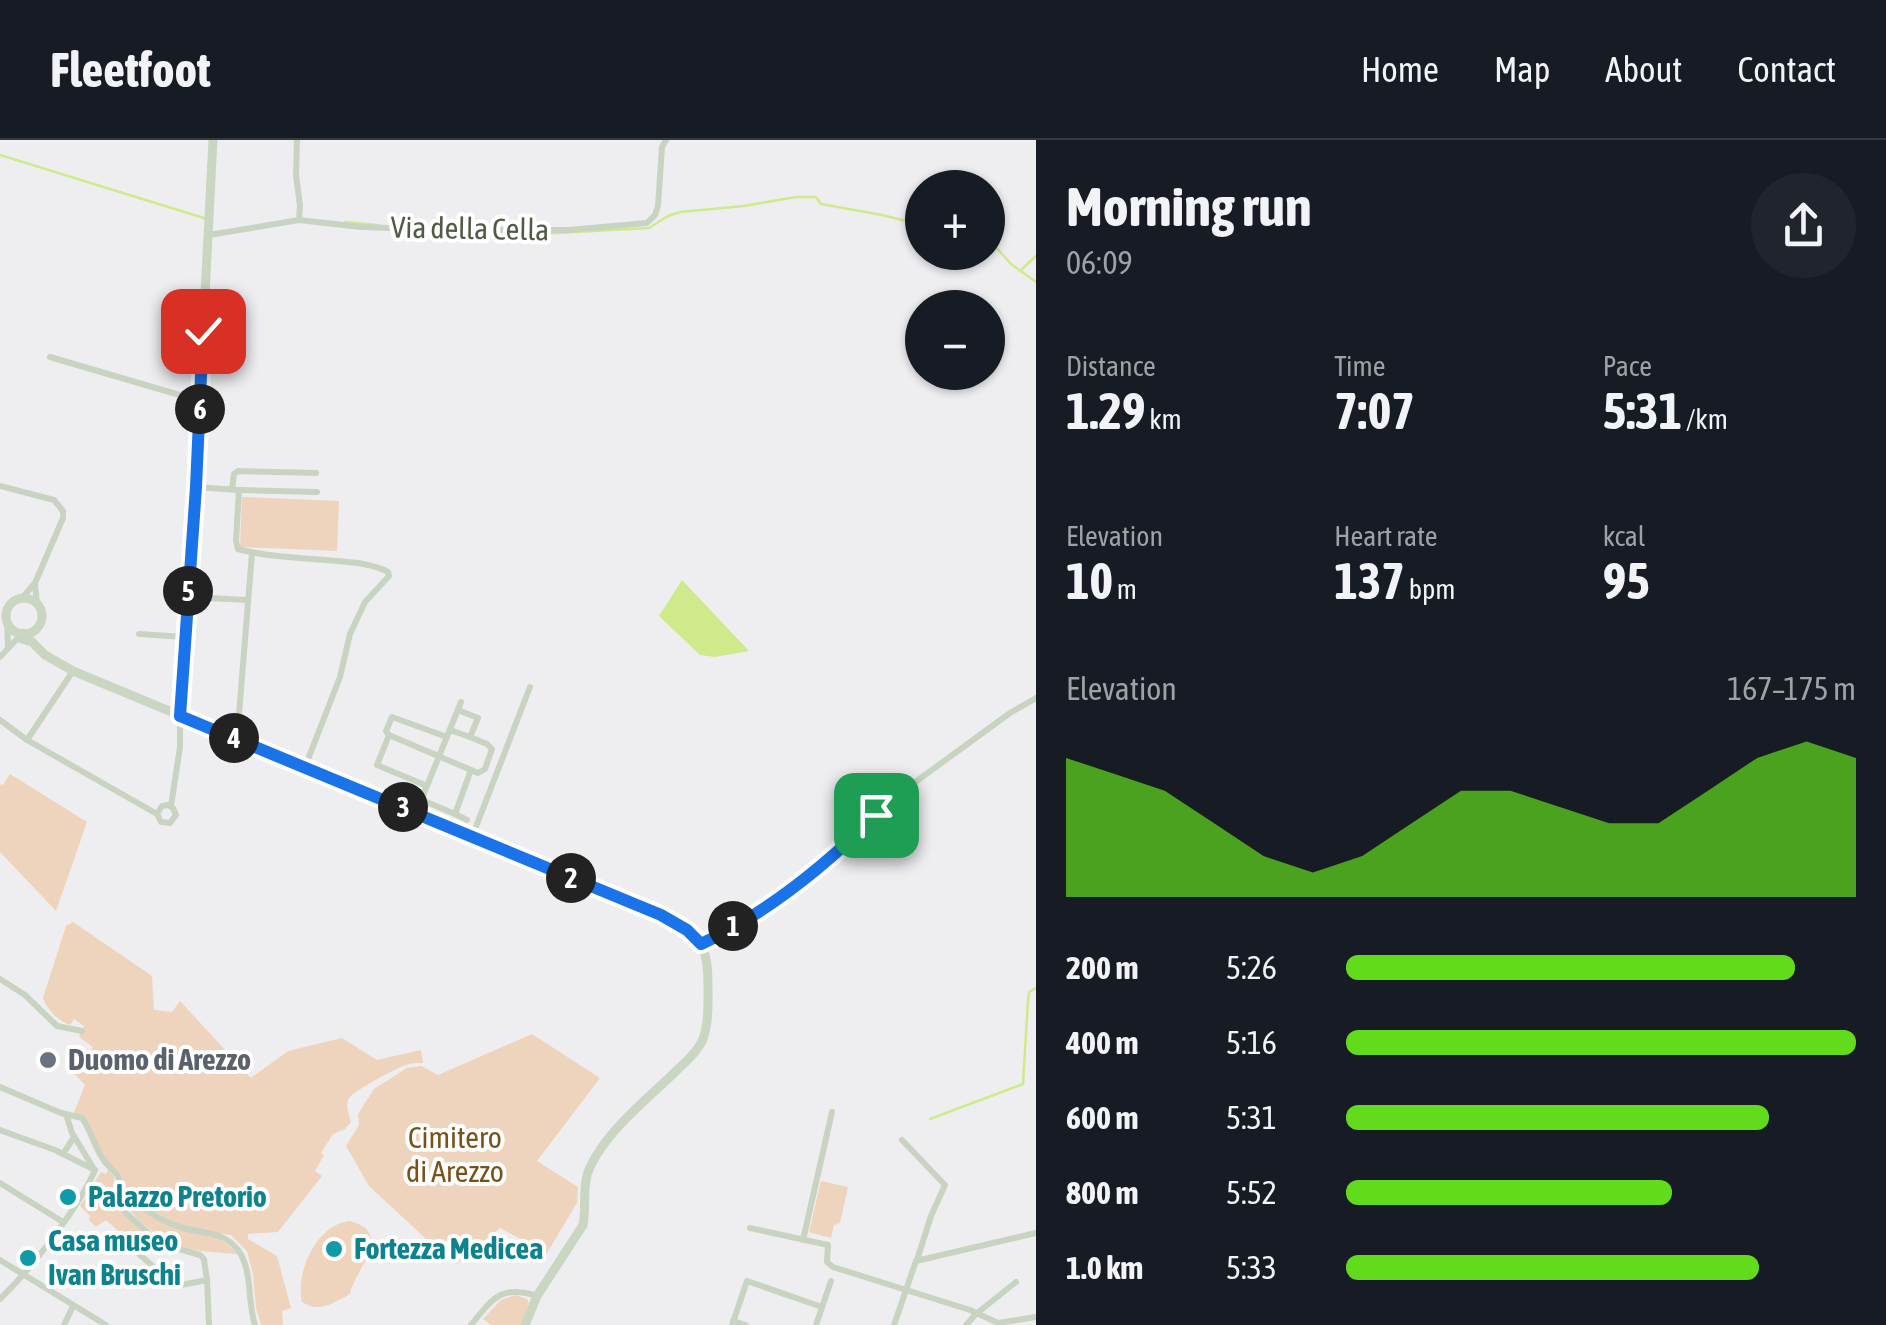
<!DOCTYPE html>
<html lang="en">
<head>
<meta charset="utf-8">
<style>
	:root { --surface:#171b24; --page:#20242c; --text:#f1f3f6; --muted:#9ea1a6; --line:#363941; --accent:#62db1d }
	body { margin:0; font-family:"Asap Condensed",sans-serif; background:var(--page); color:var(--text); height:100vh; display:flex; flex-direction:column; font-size:38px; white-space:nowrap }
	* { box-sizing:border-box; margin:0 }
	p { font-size:32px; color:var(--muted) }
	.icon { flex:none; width:55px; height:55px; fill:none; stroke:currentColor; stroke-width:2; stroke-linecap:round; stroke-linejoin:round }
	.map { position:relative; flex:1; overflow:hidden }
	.panel { display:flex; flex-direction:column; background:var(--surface); width:850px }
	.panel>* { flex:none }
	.tools { position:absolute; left:905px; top:30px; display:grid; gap:20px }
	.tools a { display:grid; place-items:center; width:100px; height:100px; border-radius:50%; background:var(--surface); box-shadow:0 2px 8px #0004; font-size:50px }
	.pin { position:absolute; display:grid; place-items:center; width:85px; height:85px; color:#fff; margin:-42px; border-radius:20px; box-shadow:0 5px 15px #0006 }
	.km { position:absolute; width:50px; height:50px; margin:-25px; border-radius:50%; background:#222; color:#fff; font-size:28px; line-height:50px; text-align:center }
	.round { display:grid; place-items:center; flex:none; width:105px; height:105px; border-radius:52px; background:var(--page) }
	.summary { display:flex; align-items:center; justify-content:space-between; height:170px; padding:0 30px }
	h1 { font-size:55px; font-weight:700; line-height:75px }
	.stats { display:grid; grid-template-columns:repeat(3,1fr); gap:15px; height:170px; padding:10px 30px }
	.stats div { display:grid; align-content:center }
	.stats b { font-size:50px; font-weight:700 }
	.stats small { font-size:28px; font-weight:400 }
	.stats p { font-size:28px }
	.chart { height:280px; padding:20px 30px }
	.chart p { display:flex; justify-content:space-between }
	.chart svg { width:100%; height:180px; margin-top:10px; fill:var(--accent); opacity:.7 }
	ul { padding:0 30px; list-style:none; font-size:32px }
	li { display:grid; grid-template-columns:160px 120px 1fr; align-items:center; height:75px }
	li i { height:25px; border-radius:12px; background:var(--accent) }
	header { display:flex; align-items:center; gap:60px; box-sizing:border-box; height:140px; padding:0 50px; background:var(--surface); border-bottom:2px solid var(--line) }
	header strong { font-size:48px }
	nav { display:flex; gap:55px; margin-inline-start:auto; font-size:35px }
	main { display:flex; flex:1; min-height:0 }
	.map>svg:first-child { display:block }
	.green { fill:#eed3bd }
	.water { fill:#cfea8b }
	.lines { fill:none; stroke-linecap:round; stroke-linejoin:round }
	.stream { stroke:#cfea8b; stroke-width:2.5 }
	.street { stroke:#c9d3c1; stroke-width:6 }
	.secondary { stroke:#cad6c1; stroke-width:9 }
	.route-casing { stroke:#fff; stroke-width:20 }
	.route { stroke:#1a73e8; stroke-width:12 }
	.worship-dot { fill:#6b7280; stroke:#fff; stroke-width:4 }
	.culture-dot { fill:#0f9aa8; stroke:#fff; stroke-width:4 }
	.labels { text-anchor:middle; stroke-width:8; stroke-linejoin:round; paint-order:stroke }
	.street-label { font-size:30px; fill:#505b46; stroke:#fff }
	.worship-label { font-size:30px; font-weight:bold; fill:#5b616d; stroke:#fff; text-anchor:start }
	.park-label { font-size:30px; fill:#7a5119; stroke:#fff }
	.culture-label { font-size:30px; font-weight:bold; fill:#0d838f; stroke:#fff; text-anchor:start }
</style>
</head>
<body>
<header>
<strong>Fleetfoot</strong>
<nav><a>Home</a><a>Map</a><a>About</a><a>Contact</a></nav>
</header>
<main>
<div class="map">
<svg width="1036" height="1185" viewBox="0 0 1036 1185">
	<rect width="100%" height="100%" fill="#eeeef0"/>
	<g class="green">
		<path d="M242,357L339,361L337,411L240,407Z"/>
		<path d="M10,634L87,682L56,771L0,712V644L3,645Z"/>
		<path d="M73,782L152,836L154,870L172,872L180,861L251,938L288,911L342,898L377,920L421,910L423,923C417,923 411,923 406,925C398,927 352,952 349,958C345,966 349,974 351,982L345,989L333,994L321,1013L324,1015L315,1031L322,1036L278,1092L248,1094V1099L277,1116L291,1168L282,1171L283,1185H261L256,1168L253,1134L247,1111L231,1095L186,1089L134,1061L102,1019L85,981L73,975L85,945L73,932L75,926L78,930L83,929V923L93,907L79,897L84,886L74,879L70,885C59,881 47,870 43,858L66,786Z"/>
		<path d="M532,894L600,938L537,1021L578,1047L577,1063L547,1113L500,1088L457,1124L424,1097L369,1046L346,1006L359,985L358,974L374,949L407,928L421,926L438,935Z"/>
		<path d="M108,1030L114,1037L117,1067L141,1090L131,1102L106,1080L96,1087L89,1080L90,1076L80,1066L101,1032L106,1034Z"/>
		<path d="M821,1041L848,1047L840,1083L834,1085L831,1098L809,1092Z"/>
		<path d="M127,1057C132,1062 139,1068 145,1072C176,1091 210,1084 238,1114C197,1111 176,1112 142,1083C133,1075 127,1069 127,1057Z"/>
		<path d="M350,1081C396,1093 353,1132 350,1154C334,1162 320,1174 302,1162C295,1132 317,1084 350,1081Z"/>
		<path d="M515,1155L527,1159L529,1163L521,1185H491L483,1179L501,1160Z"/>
	</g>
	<path class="water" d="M682,440L749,511L715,517L700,515L659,476Z"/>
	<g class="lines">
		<g class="stream">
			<path d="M0,15L207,79"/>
			<path d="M345,82L377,85"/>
			<path d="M490,93L538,94L649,88L668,76L680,72L744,66L796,57H816L821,64L882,75L922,85"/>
			<path d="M988,102L993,104L1011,124L1036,142"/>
			<path d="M1022,129L1036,116"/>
			<path d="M930,979L1023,944L1028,861L1029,852L1036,848"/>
		</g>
		<g class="street">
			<path d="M297,0L296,35L300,66L299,80"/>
			<path d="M209,95L299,80L361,87L450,90H568L647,83L655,75L658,66L662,7L666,0"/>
			<path d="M50,217L200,261"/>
			<path d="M0,346L54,360L63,371V378L35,443L22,458"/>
			<path d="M195,347L239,350L236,401L238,409C274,419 319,418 358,423C369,425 378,426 388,432L389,436L365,462L350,494L340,537L305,627"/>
			<path d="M232,349L234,334L238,331L316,333"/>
			<path d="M239,350L317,352"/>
			<path d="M35,444L37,464"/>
			<path d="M188,457L247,460"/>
			<path d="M7,482L8,505"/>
			<path d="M139,494L185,497"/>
			<path d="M0,517L17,499L30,503"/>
			<path d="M0,580L27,600L157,674L161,682L170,683L176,675L173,668L168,665L162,666L157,674"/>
			<path d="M450,590L470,597L478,578L458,570"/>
			<path d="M389,595L386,591L392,577L447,597"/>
			<path d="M237,599L252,413"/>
			<path d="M27,600L73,531"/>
			<path d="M427,646L377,625L389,595L478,633L485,629L492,609L487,604L470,597"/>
			<path d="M422,660L455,674L471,630"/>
			<path d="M171,666L180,607V576"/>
			<path d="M416,673L461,562"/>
			<path d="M455,674L467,680"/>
			<path d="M472,697L530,547"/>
			<path d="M701,804L778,758L817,731L903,651L1010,573L1036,558"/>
			<path d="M0,839L25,855L57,886L82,891"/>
			<path d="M0,947L61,973L82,978C91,990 94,1006 103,1019C107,1026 114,1030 118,1037C123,1046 127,1055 135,1062C149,1073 166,1083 183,1088C204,1094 223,1091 238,1110C253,1130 247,1162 255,1185"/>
			<path d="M66,974L72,993L94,1029"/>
			<path d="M0,990L55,1010L95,1030"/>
			<path d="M902,1000L945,1045L931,1076L917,1120"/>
			<path d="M63,1014L74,997"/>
			<path d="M0,1043L63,1082"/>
			<path d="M122,1047V1065L126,1073L156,1100L165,1105L200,1115L204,1119L207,1140L209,1185"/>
			<path d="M750,1088L828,1105L827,1122L833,1127L970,1170L998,1183L1036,1177"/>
			<path d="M803,1100L832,972"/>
			<path d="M139,1114L156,1129L175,1138L181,1145L207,1140"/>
			<path d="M0,1120L106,1185"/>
			<path d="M0,1159C30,1130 78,1069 95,1030"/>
			<path d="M733,1181L746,1185"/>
			<path d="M64,1185L73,1166"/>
			<path d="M471,1185C492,1159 501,1144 537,1156"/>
			<path d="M732,1185L747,1141L822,1167"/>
			<path d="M816,1185L831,1141"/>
			<path d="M894,1185L916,1121L1036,1093"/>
			<path d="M966,1185L976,1174L1016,1142"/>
		</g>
		<g class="secondary">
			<circle cx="24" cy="476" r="18"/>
			<path d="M23,493L45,515L73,531L661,775C698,796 708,801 708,845C708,863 709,882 703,899C697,913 684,923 673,934C645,961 609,989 591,1025C581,1044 587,1065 583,1085L537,1156L525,1185"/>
			<path d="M180,576L195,347L213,0"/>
		</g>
	</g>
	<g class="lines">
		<defs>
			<path id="route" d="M203,191L196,347L180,576L661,775L687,790L701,804C768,773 825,726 876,675"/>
		</defs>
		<use href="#route" class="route-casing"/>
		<use href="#route" class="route"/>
	</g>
	<circle class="worship-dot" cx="48" cy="920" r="10"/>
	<g class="culture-dot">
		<circle cx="68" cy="1057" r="10"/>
		<circle cx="334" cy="1109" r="10"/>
		<circle cx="28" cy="1118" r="10"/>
	</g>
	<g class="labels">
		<g class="street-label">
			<text transform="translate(470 89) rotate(1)" y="10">Via della Cella</text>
		</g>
		<g class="worship-label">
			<text x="68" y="930">Duomo di Arezzo</text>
		</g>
		<g class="park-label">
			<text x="455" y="1008">Cimitero<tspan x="455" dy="34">di Arezzo</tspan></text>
		</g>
		<g class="culture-label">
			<text x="88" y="1067">Palazzo Pretorio</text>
			<text x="48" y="1111">Casa museo<tspan x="48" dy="34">Ivan Bruschi</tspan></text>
			<text x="354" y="1119">Fortezza Medicea</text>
		</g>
	</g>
</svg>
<div class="tools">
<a>+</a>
<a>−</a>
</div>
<div class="pin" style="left:876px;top:675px;background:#1e9e55"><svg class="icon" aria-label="arrive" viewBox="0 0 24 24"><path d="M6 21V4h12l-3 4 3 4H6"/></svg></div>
<div class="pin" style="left:203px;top:191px;background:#d93025"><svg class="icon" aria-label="check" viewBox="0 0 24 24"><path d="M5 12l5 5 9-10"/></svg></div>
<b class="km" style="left:733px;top:786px">1</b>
<b class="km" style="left:571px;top:738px">2</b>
<b class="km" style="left:403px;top:667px">3</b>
<b class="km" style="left:234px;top:598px">4</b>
<b class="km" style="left:188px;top:451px">5</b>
<b class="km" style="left:200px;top:269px">6</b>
</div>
<section class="panel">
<div class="summary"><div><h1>Morning run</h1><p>06:09</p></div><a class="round"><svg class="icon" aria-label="share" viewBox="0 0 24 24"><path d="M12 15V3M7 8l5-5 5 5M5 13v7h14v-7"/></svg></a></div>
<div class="stats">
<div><p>Distance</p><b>1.29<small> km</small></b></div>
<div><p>Time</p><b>7:07</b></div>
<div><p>Pace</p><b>5:31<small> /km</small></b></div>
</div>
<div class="stats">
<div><p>Elevation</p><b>10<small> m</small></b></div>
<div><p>Heart rate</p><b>137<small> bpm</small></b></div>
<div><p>kcal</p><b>95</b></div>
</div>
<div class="chart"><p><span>Elevation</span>167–175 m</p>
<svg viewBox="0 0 160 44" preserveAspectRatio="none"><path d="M0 44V10L10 14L20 18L30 26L40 34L50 38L60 34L70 26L80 18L90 18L100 22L110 26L120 26L130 18L140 10L150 6L160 10V44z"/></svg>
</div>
<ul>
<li><b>200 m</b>5:26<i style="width:88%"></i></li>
<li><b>400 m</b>5:16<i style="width:100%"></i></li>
<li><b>600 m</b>5:31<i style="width:83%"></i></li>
<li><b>800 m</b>5:52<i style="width:64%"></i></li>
<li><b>1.0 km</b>5:33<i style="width:81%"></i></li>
</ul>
</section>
</main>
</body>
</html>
